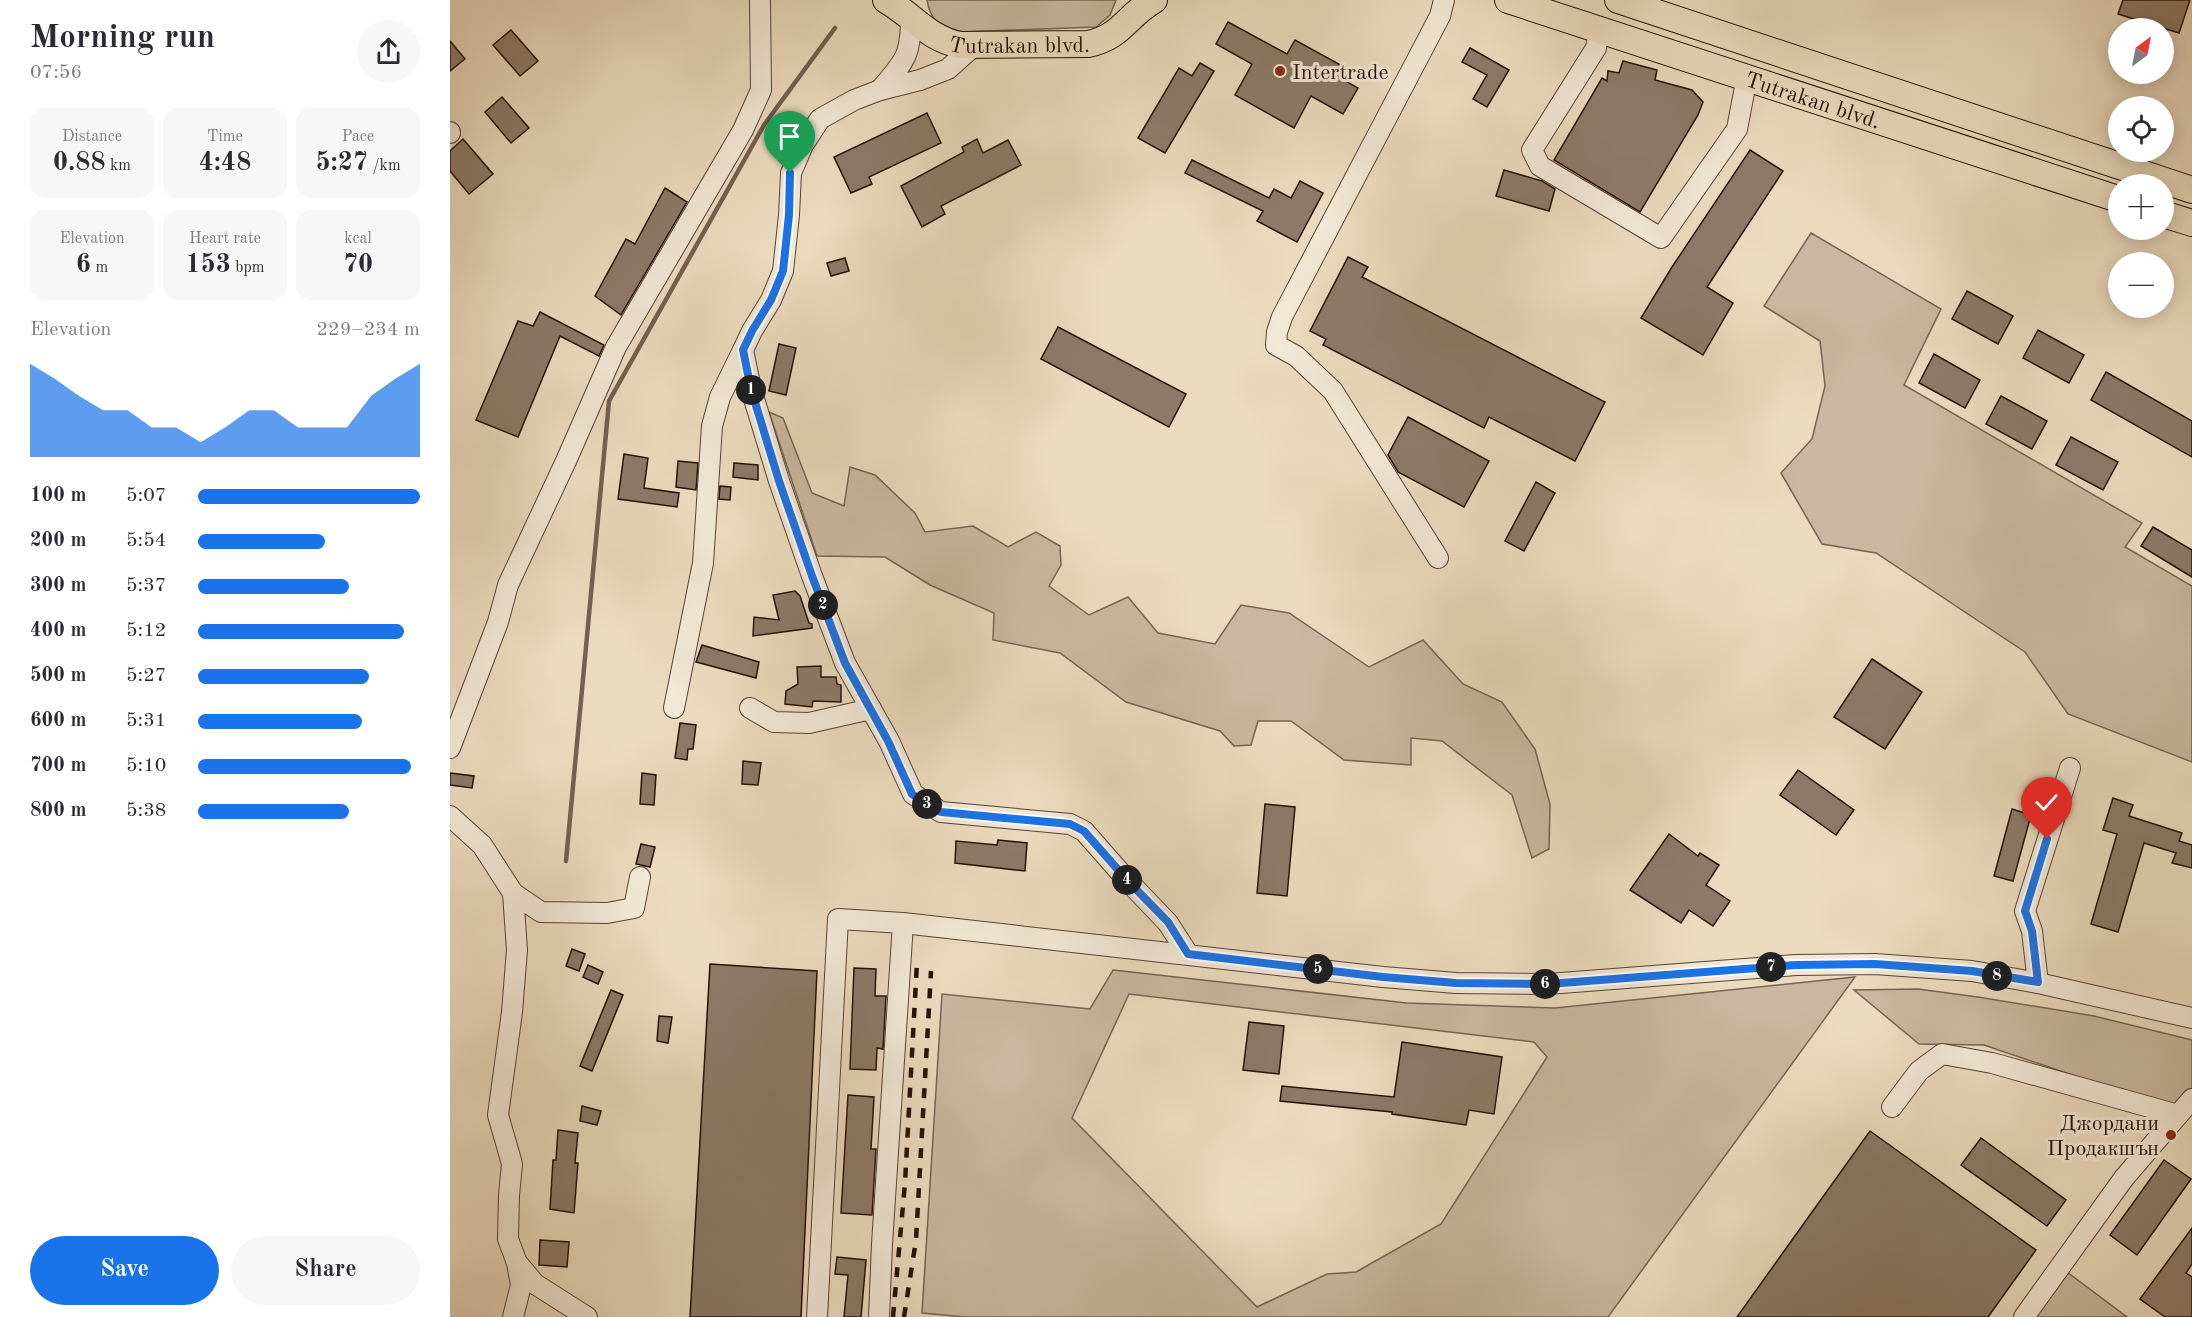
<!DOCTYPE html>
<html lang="en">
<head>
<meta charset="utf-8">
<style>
	:root { --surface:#fff; --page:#f7f7f7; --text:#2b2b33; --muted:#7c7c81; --accent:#1a73e8 }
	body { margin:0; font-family:"Old Standard TT",serif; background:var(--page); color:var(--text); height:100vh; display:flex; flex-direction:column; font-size:22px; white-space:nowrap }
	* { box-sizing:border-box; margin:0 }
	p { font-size:20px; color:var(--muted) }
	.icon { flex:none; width:33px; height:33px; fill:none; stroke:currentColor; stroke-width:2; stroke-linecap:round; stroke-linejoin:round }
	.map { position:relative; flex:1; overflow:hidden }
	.details { display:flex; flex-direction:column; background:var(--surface); width:450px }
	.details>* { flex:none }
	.needle { width:39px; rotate:32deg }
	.buttons { position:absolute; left:1658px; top:18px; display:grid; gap:12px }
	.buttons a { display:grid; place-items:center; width:66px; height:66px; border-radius:50%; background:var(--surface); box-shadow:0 3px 15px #0003; font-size:30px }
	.pin { position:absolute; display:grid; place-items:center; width:51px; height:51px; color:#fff; margin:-62px -26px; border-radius:50% 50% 50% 0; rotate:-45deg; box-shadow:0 0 6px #0007 }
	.pin .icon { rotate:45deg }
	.km { position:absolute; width:30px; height:30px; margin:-15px; border-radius:50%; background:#222; color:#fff; font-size:16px; line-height:30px; text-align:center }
	.round { display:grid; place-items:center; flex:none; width:63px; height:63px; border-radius:32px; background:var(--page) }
	.headline { display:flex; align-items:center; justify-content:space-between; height:102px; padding:0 30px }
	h1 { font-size:33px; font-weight:800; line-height:45px }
	.stats { display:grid; grid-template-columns:repeat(3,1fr); gap:9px; height:102px; padding:6px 30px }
	.stats div { display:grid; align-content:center; border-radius:15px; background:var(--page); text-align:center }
	.stats b { font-size:26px; font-weight:800 }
	.stats small { font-size:16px; font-weight:400 }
	.stats p { font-size:16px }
	.chart { height:168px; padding:12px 30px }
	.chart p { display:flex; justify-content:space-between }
	.chart svg { width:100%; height:108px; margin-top:6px; fill:var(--accent); opacity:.7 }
	.button { display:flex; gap:12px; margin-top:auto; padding:12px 30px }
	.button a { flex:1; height:69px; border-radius:36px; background:var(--accent); color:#fff; font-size:24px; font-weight:800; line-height:69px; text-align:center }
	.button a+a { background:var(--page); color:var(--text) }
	ul { padding:0 30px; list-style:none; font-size:20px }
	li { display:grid; grid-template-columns:96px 72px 1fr; align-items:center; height:45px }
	li i { height:15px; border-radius:8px; background:var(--accent) }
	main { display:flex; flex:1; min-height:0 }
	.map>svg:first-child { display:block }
	.green { fill:#c9b89f; stroke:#776454; stroke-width:1.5; fill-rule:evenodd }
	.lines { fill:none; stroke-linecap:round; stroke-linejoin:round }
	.stream { stroke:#746050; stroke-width:4.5 }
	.building { fill:#8c7a67; stroke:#251008; stroke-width:1.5 }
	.minor-casing { stroke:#564336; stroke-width:22 }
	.major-casing { stroke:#251008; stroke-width:28 }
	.minor { stroke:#f2e8d5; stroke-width:20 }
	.major { stroke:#ebdbbe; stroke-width:26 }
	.rail { stroke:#251008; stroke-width:4.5; stroke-dasharray:10 10; stroke-linecap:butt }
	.route-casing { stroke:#fff; stroke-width:12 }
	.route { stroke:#1a73e8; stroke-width:8 }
	.poi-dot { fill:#8f2418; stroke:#f2e8d5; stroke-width:2 }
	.labels { text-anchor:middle; stroke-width:6; stroke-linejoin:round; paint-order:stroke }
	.street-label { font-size:22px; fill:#251008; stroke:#f2e8d5 }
	.poi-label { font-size:22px; fill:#251008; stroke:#f2e8d5; text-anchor:start }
</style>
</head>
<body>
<main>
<section class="details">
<div class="headline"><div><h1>Morning run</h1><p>07:56</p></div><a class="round"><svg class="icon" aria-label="share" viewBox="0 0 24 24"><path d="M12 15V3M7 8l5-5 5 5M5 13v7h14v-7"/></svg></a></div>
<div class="stats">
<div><p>Distance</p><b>0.88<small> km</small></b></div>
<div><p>Time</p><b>4:48</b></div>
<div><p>Pace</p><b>5:27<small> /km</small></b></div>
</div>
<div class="stats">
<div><p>Elevation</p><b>6<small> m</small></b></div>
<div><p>Heart rate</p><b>153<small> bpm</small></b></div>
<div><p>kcal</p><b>70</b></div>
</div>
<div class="chart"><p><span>Elevation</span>229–234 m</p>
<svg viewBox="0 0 160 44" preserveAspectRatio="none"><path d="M0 44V6L10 12L20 19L30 25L40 25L50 32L60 32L70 38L80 32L90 25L100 25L110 32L120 32L130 32L140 19L150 12L160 6V44z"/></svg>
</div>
<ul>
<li><b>100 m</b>5:07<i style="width:100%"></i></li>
<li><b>200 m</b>5:54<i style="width:57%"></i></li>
<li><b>300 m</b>5:37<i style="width:68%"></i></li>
<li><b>400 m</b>5:12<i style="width:93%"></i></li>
<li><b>500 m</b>5:27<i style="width:77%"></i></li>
<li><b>600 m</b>5:31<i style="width:74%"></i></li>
<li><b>700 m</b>5:10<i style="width:96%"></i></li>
<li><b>800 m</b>5:38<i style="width:68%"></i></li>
</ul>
<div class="button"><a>Save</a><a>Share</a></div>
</section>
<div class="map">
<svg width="1742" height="1317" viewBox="0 0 1742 1317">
	<rect width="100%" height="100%" fill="#ebdbbe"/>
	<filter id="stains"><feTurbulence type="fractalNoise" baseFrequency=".00333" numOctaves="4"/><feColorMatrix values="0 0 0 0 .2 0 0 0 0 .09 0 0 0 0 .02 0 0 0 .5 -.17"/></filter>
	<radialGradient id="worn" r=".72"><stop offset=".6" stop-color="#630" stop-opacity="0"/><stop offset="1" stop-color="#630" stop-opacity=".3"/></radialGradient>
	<g class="green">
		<path d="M477,0H666L660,15L646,27L508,32C490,26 480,20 477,0Z"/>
		<path d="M1361,233L1491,309L1454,385L1692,523L1675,547L1742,586V762L1618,714L1575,652L1426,553L1372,544L1331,473L1362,439L1375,386L1370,341L1314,306Z"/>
		<path d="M319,412L333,418L362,493L394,506L400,467L425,475L465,513L475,532L523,526L558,547L586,532L610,546L611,565L599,586L639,615L678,597L708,633L765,644L791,605L839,613L919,667L973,640L1013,684L1052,702L1085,749L1100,804L1099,849L1082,858L1062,795L992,741L961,738V765L894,760L841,721H808L801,745L784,746L770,731L676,702L610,653L543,640L544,613L480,585L435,557L367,556Z"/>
		<path d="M663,970L957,1003L1105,1008L1405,977L1158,1317H514L472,1313L492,994L640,1009ZM679,994L1084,1042L1097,1057L991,1224L906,1272L877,1274L807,1307L622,1118Z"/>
		<path d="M1468,989L1528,997L1644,1016L1742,1040V1094L1728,1111L1534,1045L1469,1044L1404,990Z"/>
		<path d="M1617,1272L1677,1317H1585Z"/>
	</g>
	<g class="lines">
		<path class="stream" d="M116,861L159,401L314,125L385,28"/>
	</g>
	<g class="building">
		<path d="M1673,0H1740L1729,33L1668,14Z"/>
		<path d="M778,22L837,54L845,40L896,68L890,78L908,88L893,114L861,96L844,128L785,95L802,64L766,44Z"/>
		<path d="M61,30L88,61L70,76L43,45Z"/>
		<path d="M0,41L15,59L0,71Z"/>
		<path d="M1020,48L1059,70L1037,107L1023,99L1037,75L1012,62Z"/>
		<path d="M1173,61L1207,70L1205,80L1242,90L1253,102L1248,115L1190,212L1104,160L1152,78L1157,81L1158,71L1169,73Z"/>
		<path d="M750,63L764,71L715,153L688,138L729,68L742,76Z"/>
		<path d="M52,97L79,128L61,143L35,112Z"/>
		<path d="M477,113L491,143L419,177L422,184L401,193L384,157Z"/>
		<path d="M13,139L43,174L19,194L0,171V151Z"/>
		<path d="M527,139L533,153L558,140L571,165L491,206L495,214L472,227L451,186L514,152L512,147Z"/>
		<path d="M1300,150L1333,171L1257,287L1283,303L1253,355L1191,318L1222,267Z"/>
		<path d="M742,160L819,198L824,189L841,198L850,181L873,193L847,242L807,221L813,211L735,173Z"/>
		<path d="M1054,170L1092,181L1105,189L1099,211L1046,196Z"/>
		<path d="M215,188L237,202L171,315L145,296L176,239L185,244Z"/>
		<path d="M898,257L918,267L912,277L1155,402L1125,461L1039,417L1034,428L873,345L876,339L860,331Z"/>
		<path d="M395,258L399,271L381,276L377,263Z"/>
		<path d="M1517,291L1563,316L1548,344L1502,319Z"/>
		<path d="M90,312L154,345L149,356L110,336L68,437L26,420L68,321L83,326Z"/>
		<path d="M608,327L736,394L719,427L591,359Z"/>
		<path d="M1588,330L1634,355L1619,383L1573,358Z"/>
		<path d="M329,344L346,348L336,395L319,391Z"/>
		<path d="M1484,354L1530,380L1515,408L1469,383Z"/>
		<path d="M1656,372L1742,421V457L1641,400Z"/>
		<path d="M1551,396L1597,421L1582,449L1536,424Z"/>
		<path d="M958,417L1039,461L1014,507L948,472L938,455Z"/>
		<path d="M1621,437L1668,462L1653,490L1606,465Z"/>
		<path d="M174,454L198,458L194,488L229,493L227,507L168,499Z"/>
		<path d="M228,461L248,463L246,490L226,487Z"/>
		<path d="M284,463L308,465V480L283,477Z"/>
		<path d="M1086,482L1105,493L1074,551L1055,541Z"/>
		<path d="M270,486L281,487L280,500L269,499Z"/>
		<path d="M1703,527L1742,550V577L1691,546Z"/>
		<path d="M345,591L350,596L359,623L362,624V628L303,636L304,617L329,620L323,595Z"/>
		<path d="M252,645L309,662L306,678L246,662Z"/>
		<path d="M1422,659L1472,692L1435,749L1384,717Z"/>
		<path d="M371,666V677H386L387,684L391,685V702L363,701L362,707L335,704L336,691L348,684L347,667Z"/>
		<path d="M230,723L246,725L243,749H238L237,760L225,758Z"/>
		<path d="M293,761L311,763L308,785L292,784Z"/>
		<path d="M1348,770L1404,810L1386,835L1330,795Z"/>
		<path d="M0,773L24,776L22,788L0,785Z"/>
		<path d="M192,773L206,775L204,805L190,804Z"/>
		<path d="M1663,798L1683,805L1679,816L1732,833L1729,841L1742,845V868L1722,863L1726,853L1694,843L1668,932L1641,924L1667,834L1653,830Z"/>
		<path d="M815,804L845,807L837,896L807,893Z"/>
		<path d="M1562,809L1581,815L1563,881L1544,876Z"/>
		<path d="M1219,834L1248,856L1250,853L1269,865L1256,885L1280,901L1263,926L1239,910L1231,923L1180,890Z"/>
		<path d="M548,840L577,843L575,871L505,863L506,841L547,845Z"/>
		<path d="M191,844L205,847L200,867L186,864Z"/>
		<path d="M122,949L135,954L129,971L116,966Z"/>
		<path d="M260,964L367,971L351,1317H240Z"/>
		<path d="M138,965L153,972L148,984L133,977Z"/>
		<path d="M404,968L426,969L425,996H436L433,1049L427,1048L426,1070L400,1069Z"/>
		<path d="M161,990L173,995L142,1071L130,1066Z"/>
		<path d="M209,1016L222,1017L218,1043L207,1041Z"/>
		<path d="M799,1022L834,1026L829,1074L793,1070Z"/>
		<path d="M952,1042L1052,1057L1044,1114L1019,1110L1016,1125L942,1114V1112L830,1101L832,1086L944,1097Z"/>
		<path d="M398,1095L424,1097L421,1149H426L422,1215L391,1213Z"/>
		<path d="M132,1106L151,1111L147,1125L130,1121Z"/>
		<path d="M108,1130L128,1133L125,1163H128L124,1213L100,1209L103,1160H106Z"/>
		<path d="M1420,1131L1586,1250L1538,1317H1287Z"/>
		<path d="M1531,1138L1616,1200L1597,1226L1511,1165Z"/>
		<path d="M1714,1160L1741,1179L1687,1255L1660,1235Z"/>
		<path d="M1742,1228V1264L1736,1273L1742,1277V1317H1715L1690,1299Z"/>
		<path d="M90,1240L119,1242L117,1267L89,1265Z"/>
		<path d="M387,1257L416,1260L411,1317H394L398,1275L385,1274Z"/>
	</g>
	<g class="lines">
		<defs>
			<g id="minor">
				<path d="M1149,29L1146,48L1082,150L1090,166L1211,238L1287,129L1297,77"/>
				<path d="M526,44L498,69L470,80L430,90L404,100L370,119L353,145L341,173L339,215L333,271L321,300L302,331L293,350L301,389L329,481L362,576L395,663L439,741L463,794L491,812L620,824L634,831L677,880L718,923L738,954"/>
				<path d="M430,90C455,61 461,56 461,17"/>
				<path d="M0,132V133"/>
				<path d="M988,558L883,391L846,356L826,345L827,332L832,317L990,16L994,0"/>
				<path d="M224,708L253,563L262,426L270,397L293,350"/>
				<path d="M300,708L324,722L359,723L421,709"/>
				<path d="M0,748L48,622L58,585L116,461L166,347L293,130L311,90L310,0"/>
				<path d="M0,816L32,845L63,893"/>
				<path d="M1588,983L1582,931L1575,911L1620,768"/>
				<path d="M1442,1107L1469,1071L1492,1054L1542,1063L1728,1115"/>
				<path d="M69,1265L85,1284L137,1317"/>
				<path d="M63,1317L71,1285L67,1263L58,1239L59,1195L62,1164L48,1115L62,1012L67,950L63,893L91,912L157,913L184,908L190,877"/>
				<path d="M367,1317L388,919L453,923L933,977L1006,983L1098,984L1346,965L1425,964L1522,971L1588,983L1742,1018"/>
				<path d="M429,1317L432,1244L453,923"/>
				<path d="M1574,1317L1674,1178L1742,1099"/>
			</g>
			<g id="major">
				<path id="s1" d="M436,0C464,16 477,38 510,45L638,44C672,37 676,16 704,0"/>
				<path id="s2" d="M1058,0L1668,199"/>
				<path d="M1168,0L1742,190"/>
				<path d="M1713,214L1742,223"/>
			</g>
		</defs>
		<use href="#minor" class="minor-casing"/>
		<use href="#major" class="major-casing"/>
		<use href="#minor" class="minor"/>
		<use href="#major" class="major"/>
		<g class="rail">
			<path d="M443,1317L455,1183L467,962"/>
			<path d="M454,1317L466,1240L481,971"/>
		</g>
	</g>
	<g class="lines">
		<defs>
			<path id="route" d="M340,173L339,215L333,271L321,300L302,331L293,350L301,389L329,481L362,576L395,663L438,741L462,794L476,804L491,812L620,824L634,831L677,880L718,922L738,954L933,977L1006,983L1098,984L1346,965L1425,964L1522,971L1588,982L1582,931L1575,911L1597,839"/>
		</defs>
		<use href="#route" class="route-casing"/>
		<use href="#route" class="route"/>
	</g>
	<g class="poi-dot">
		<circle cx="830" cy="71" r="6"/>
		<circle cx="1721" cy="1135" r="6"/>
	</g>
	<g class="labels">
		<g class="street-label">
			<text dy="8" stroke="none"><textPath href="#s1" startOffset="147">Tutrakan blvd.</textPath></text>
			<text dy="8" stroke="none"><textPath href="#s2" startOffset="321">Tutrakan blvd.</textPath></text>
		</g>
		<g class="poi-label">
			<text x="842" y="79">Intertrade</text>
			<text x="1709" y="1130" text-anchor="end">Джордани<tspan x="1709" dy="25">Продакшън</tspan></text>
		</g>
	</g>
	<rect width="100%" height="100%" filter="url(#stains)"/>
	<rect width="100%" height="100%" fill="url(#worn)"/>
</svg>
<div class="buttons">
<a><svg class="needle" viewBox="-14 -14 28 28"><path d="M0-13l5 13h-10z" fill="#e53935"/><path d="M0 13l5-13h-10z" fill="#7c7c81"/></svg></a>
<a><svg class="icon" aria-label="locate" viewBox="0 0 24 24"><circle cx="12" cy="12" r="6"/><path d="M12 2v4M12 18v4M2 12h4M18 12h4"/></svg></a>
<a>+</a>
<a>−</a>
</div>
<div class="pin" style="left:340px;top:173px;background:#1e9e55"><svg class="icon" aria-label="arrive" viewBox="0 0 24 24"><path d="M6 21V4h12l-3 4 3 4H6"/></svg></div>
<div class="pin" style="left:1597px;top:839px;background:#d93025"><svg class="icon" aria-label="check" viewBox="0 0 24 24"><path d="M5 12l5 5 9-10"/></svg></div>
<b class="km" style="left:301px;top:390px">1</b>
<b class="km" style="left:373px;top:605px">2</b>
<b class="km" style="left:477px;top:804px">3</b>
<b class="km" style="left:677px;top:880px">4</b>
<b class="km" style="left:868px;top:969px">5</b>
<b class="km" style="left:1095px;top:984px">6</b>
<b class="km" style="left:1321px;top:967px">7</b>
<b class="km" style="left:1547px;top:976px">8</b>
</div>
</main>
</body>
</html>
